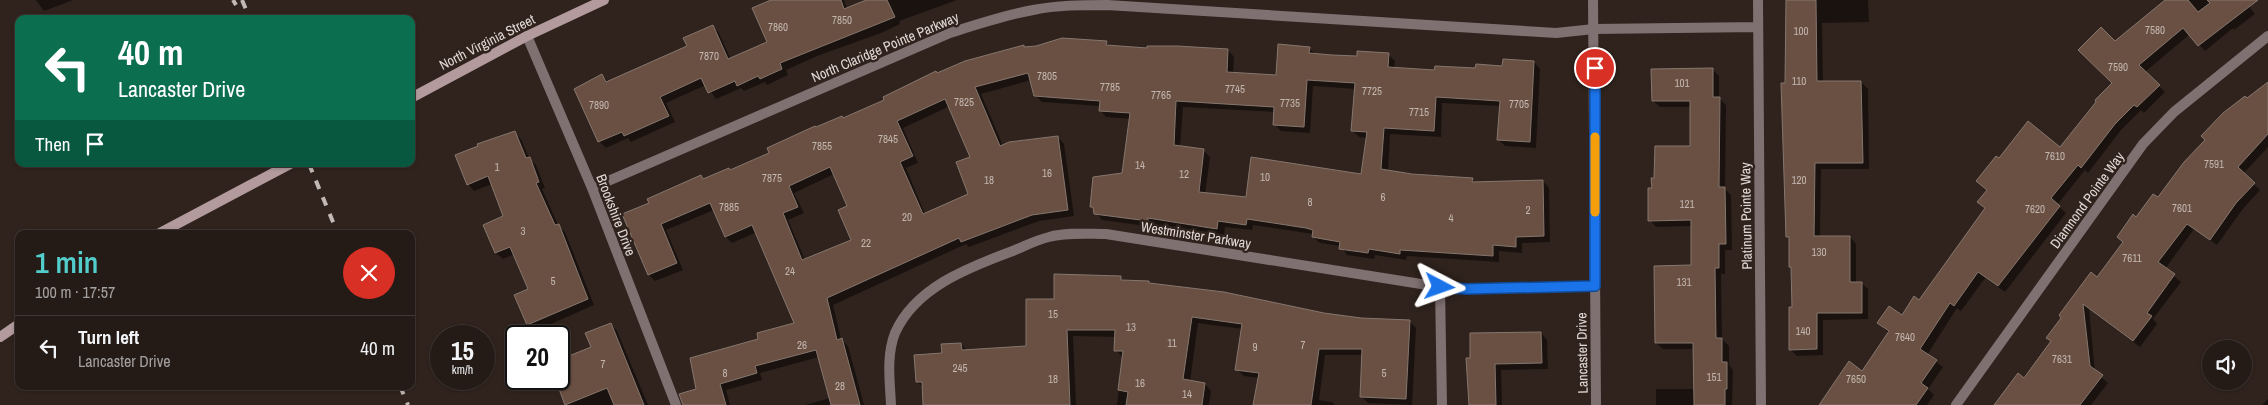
<!DOCTYPE html>
<meta charset="utf-8">
<style>
:root{--surface:#241a16;--page:#2c231f;--text:#f1f3f6;--muted:#a3a1a1;--line:#413835;--accent:#52cdcc}
body{margin:0;font-family:"Archivo Narrow",sans-serif;background:var(--page);color:var(--text);height:100vh;display:flex;flex-direction:column;font-size:19px;white-space:nowrap}
*{box-sizing:border-box;margin:0}
p{font-size:16px;color:var(--muted)}
.icon{flex:none;width:28px;height:28px;fill:none;stroke:currentColor;stroke-width:2;stroke-linecap:round;stroke-linejoin:round}
.map{position:relative;flex:1;overflow:hidden}
.sheet{position:absolute;left:15px;top:230px;width:400px;height:160px;display:flex;flex-direction:column;background:var(--surface);border-radius:10px;box-shadow:0 1px 4px #0004,0 0 0 1px var(--line)}
.sheet>*{flex:none}
.hud{position:absolute;left:15px;top:15px;width:400px;height:152px;border-radius:10px;box-shadow:0 1px 4px #0004,0 0 0 1px var(--line);background:#0b6e4f;color:#fff;overflow:hidden}
.fabs{position:absolute;left:2202px;top:340px;display:grid;gap:10px}
.fabs a{display:grid;place-items:center;width:50px;height:50px;border-radius:50%;background:var(--surface);box-shadow:0 1px 4px #0004,0 0 0 1px var(--line);font-size:25px}
.speed{position:absolute;left:430px;top:325px;display:flex;gap:10px;font-size:25px;font-weight:700;text-align:center}
.speed>*{display:grid;place-content:center;width:65px;height:65px;border-radius:50%;background:var(--surface);box-shadow:0 1px 4px #0004,0 0 0 1px var(--line);line-height:1}
.speed small{font-size:12px;font-weight:400}
.speed .limit{border:2px solid #111;border-radius:8px;background:#fff;color:#111}
.pin{position:absolute;display:grid;place-items:center;width:42px;height:42px;color:#fff;margin:-21px;border:2px solid #fff;border-radius:50%;box-shadow:0 1px 5px #0007}
.me{position:absolute;width:55px;margin:-28px;rotate:94deg;stroke-linejoin:round;filter:drop-shadow(0 0 4px #0008)}
.turn{display:flex;align-items:center;gap:18px;height:105px;padding:0 20px;font-size:22px}
.turn .icon{width:65px;height:65px;stroke-width:2.5}
.turn b{display:block;font-size:35px;line-height:42px}
.then{display:flex;align-items:center;height:48px;padding:0 20px;background:#0003;gap:10px;font-size:19px}
.round{display:grid;place-items:center;flex:none;width:52px;height:52px;border-radius:26px;background:var(--page)}
.headline{display:flex;align-items:center;justify-content:space-between;height:85px;padding:0 20px}
h1{font-size:30px;font-weight:600;line-height:38px;color:var(--accent)}
ul{padding:0;list-style:none}
li{display:flex;align-items:center;gap:15px;height:65px;padding:0 20px;border-top:1px solid var(--line)}
li div{flex:1}
li b{display:block;font-size:19px}
li em{font-style:normal}
.map>svg:first-child{display:block}
.shadow{fill:#0007;fill-rule:evenodd}
.building{fill:#6a5042;stroke:#85766e;fill-rule:evenodd}
.lines{fill:none;stroke-linecap:round;stroke-linejoin:round}
.service{stroke:#7f7072;stroke-width:10}
.minor{stroke:#7f7072;stroke-width:10}
.secondary{stroke:#b29a9d;stroke-width:10}
.rail{stroke:#c2b9b4;stroke-width:4;stroke-dasharray:9 9;stroke-linecap:butt}
.route-casing{stroke:#114b97;stroke-width:12}
.route{stroke:#1a73e8;stroke-width:9}
.slow{stroke:#f59e0b;stroke-width:9}
.labels{text-anchor:middle;stroke-width:5;stroke-linejoin:round;paint-order:stroke}
.number-label{font-size:11px;fill:#c3b6b0}
.street-label{font-size:14px;fill:#e1d8d4;stroke:#30231d}
</style>
<div class="map">
<svg width="2268" height="405" viewBox="0 0 2268 405">
<rect width="100%" height="100%" fill="#30231d"/>
<path class="shadow" d="M36 0H73L44 11Z
M775 0H844L847 9 870 0H957L899 21 900 24 881 33 817 56 786 70 788 75 767 85 765 82 744 91 741 88 716 99 706 85 666 103 675 122 631 142 628 138 606 148 600 142 576 89 602 75 609 82 688 46 713 26 719 33 731 60 769 43Z
M1786 0H1868L1869 22 1822 23 1823 83 1861 82 1868 89 1869 169H1821L1820 237H1850L1856 244V283H1861L1868 289V319L1823 320V355L1797 356 1790 349 1793 308 1792 269 1790 266V240L1787 237Z
M2167 0H2244L2255 14 2234 30 2233 28 2205 51 2190 34 2145 72 2165 92 2144 113 2141 110 2121 130 2088 173 2085 170 2057 205 2066 213 2005 292 1985 278 1961 311 1957 308 1927 355 1943 367 1928 389 1934 395 1927 405H1820L1863 372 1889 333 1878 323 1902 317 1919 301 1986 209 1979 202 1988 190 1999 160 2061 149 2114 84 2115 43Z
M1106 42 1110 47 1148 49 1228 50 1234 57 1233 74 1277 76 1309 48 1316 55 1358 58 1388 54 1395 61 1394 68 1436 71 1477 69 1534 62 1540 69 1536 148 1505 146 1498 139 1501 106 1442 103 1441 137 1390 134 1388 171 1472 179 1476 183 1543 181 1549 188 1550 242 1522 243V253L1499 251V262L1407 256 1406 260 1375 255 1374 259 1347 255 1341 246 1320 243 1313 237V234L1253 225 1252 230 1225 227 1224 235 1154 224V227L1102 220 1092 207 1124 174 1131 119 1106 117 1100 110V106L1042 102 1035 95 1031 80 981 94 1003 146 1058 137 1064 144 1074 216 1039 221 969 247 966 244 833 305 841 339 848 346 864 405H805L830 398 819 357 760 373 762 380 726 390 730 405H699L760 339 796 323 757 232 732 243 726 237 714 210 666 230 683 270 655 281 649 275 623 215 651 204 701 177 704 180 731 172 938 74 1025 48ZM1313 86 1356 89 1352 130 1359 137 1368 138 1362 176 1247 199 1205 194 1210 157 1203 150 1180 147 1183 107 1275 112 1274 124 1281 131 1310 133ZM950 106 972 157 969 195 925 214 906 168 918 163 903 128ZM834 174 849 207 852 240 805 260 788 220 804 213 794 193Z
M1712 69 1719 76V98L1726 105 1725 189 1731 195 1732 250H1725V274H1721L1722 339 1729 346V365L1733 370 1732 405H1656V389H1695L1694 349H1663L1656 343 1693 266 1692 226 1656 227 1650 220 1653 189 1691 147V107H1660L1653 101Z
M2268 83V147L2243 174 2260 190 2242 210 2217 245 2194 229 2165 269 2181 282 2153 319 2157 324 2140 347 2089 309 2095 372 2108 383 2091 405H1995L2024 380 2124 242 2136 219 2158 199 2247 100Z
M514 132 521 139 529 158 536 165 545 188 542 189 558 225 565 232 594 305 535 331 528 324 530 289 515 254 503 259 496 253 484 225 505 216 492 184 474 191 468 184Z
M1120 277 1125 282 1150 284 1323 314 1361 319 1409 321 1416 328 1412 405 1368 403 1361 396 1363 355H1325L1319 400 1332 402 1335 405H1254L1259 378 1244 376 1237 369 1243 329 1198 323 1190 382 1205 384 1211 391 1209 405H1117L1123 358 1116 350V337L1073 336 1076 405H925L924 388 917 382 943 354 961 344 968 351 1027 347 1055 300Z
M611 324 617 331 648 405H566L556 379H559V374L562 372 559 361 592 347Z
M1541 333 1547 340 1548 369 1501 370 1502 405H1470L1472 359Z
M2268 399V405H2262Z"/>
<path class="building" d="M771 0H841L844 9 866 0H887L895 17 780 63 782 69 760 79 758 76 737 86 735 81 708 93 701 78 660 97 669 116 624 136 622 132 598 142 574 89 602 74 606 82 687 46 683 38 713 25 728 59 767 42 752 8Z
M1786 0H1816L1817 81H1861L1863 163H1815L1814 236H1850V282H1862V313H1817V349L1789 350V307H1792L1791 267H1789V237H1786L1781 83H1785Z
M2165 0H2188L2198 12 2210 3 2207 0H2258L2198 46 2183 28 2139 65 2160 85 2137 107 2134 105 2115 124 2081 168 2078 165 2051 198 2060 206 1998 286 1978 272 1954 306 1950 303 1920 349 1937 360 1921 383 1928 388 1916 405H1819L1849 361 1862 371 1889 331 1877 323 1889 306 1902 315 1914 296 1919 300 1985 208 1977 202 1987 190 1976 181 1996 156 1999 158 2028 121 2060 147 2096 102 2095 100 2112 83 2078 50 2101 27 2115 41Z
M1062 38 1107 41 1106 45 1147 48V46H1177L1228 49 1227 72 1276 75 1278 44 1310 47 1309 53 1332 55 1357 56V51L1389 53 1388 67 1434 70 1435 66 1475 68 1476 64 1502 66 1503 59 1534 61 1530 142 1497 140 1500 101 1436 97 1434 131 1384 128 1381 169 1412 174 1473 178 1472 182 1543 180 1544 236 1516 237V247L1493 245V256L1400 250V254L1369 249 1368 253 1339 249 1340 242 1312 237 1313 230 1306 228 1247 219 1246 225 1218 221 1217 229 1148 218V221L1094 214 1093 207H1090L1093 177 1122 173 1130 113 1099 111 1100 101 1034 96 1028 73 975 87 1000 146 1009 142 1058 136 1068 210 1032 215 961 242 959 238 827 298 837 340 842 338 860 405H831L816 350 755 366 757 373 720 384 726 405H683L679 394 696 389 690 358 758 339 757 333 794 323 752 225 725 237 710 203 661 224 677 263 648 275 622 214 649 203 647 199 701 175 703 179 729 168 730 170 769 153 767 148 815 126 816 127 842 116 843 118 884 100 883 97 936 71 937 73 965 61 1024 45V47L1036 46ZM1307 80 1355 83 1351 131 1367 132 1361 174 1251 157 1246 197 1199 192 1204 149 1174 145 1176 101 1274 107 1273 125 1304 127ZM945 99 970 157 956 162 968 194 923 214 900 162 913 156 897 121ZM830 167 847 206 838 210 851 240 802 260 783 213 798 207 789 186Z
M1713 68V97H1720L1719 187H1725L1726 244H1719V268H1715L1716 338H1722V362H1727V389H1725V405H1694L1693 343H1655L1654 266 1691 265V220L1648 221V188H1652L1651 178H1654L1655 146H1690V101H1652L1651 69Z
M2268 82V134L2238 167 2255 183 2236 203 2210 240 2187 224 2158 262 2175 274 2147 313 2152 316 2133 341 2083 304 2090 366 2103 375 2080 405H1994L2018 373 2024 378 2051 341 2046 338 2061 318 2059 315 2091 272 2097 277 2123 242 2117 237 2133 214 2136 217 2153 194 2158 197 2184 162 2205 140 2201 136 2223 113 2245 96 2247 98Z
M515 131 526 158 530 157 539 182 536 183 555 225 559 224 588 299 527 325 514 295 528 289 510 247 495 253 483 225 503 216 488 176 467 185 455 155 478 146 477 144Z
M1054 274 1121 276V280L1149 281V283L1224 292 1324 313 1361 318 1410 320 1406 399 1360 397 1362 349H1319L1311 405H1253L1259 373 1235 370 1242 324 1192 317 1183 379 1205 383 1202 405H1126L1128 392 1118 390 1123 351H1114L1115 330H1067L1070 405H923L922 382H916L914 355 942 353 941 344 961 343 962 350 1026 346V299H1054Z
M611 323 644 405H614L607 388 565 405 559 389V360L591 347 585 333Z
M1541 332 1542 363 1495 364 1496 405H1469L1466 358H1470V333Z"/>
<g class="lines">
<path class="service" d="M1758 0 1761 405
M527 36 592 188 676 405
M592 188 950 33C978 24 1005 15 1033 10 1057 5 1082 5 1107 5L1556 33 1594 29 1758 27
M1440 287 1442 405
M891 405C890 382 886 356 895 333 915 288 967 268 1010 252 1023 247 1036 240 1049 237 1067 232 1087 234 1106 234L1440 287 1466 289 1595 286
M1956 405 2143 144 2174 112 2268 36"/>
<path class="minor" d="M1593 0 1596 405"/>
<path class="secondary" d="M411 98 527 36 604 0
M158 234 290 164
M0 337 19 324"/>
<path class="rail" d="M233 0 236 5
M242 0 250 19
M309 164 338 234
M400 386 408 405"/>
</g>
<g class="lines">
<g class="route-casing">
<path id="route" d="M1440 287 1466 289 1595 286V68"/>
</g>
<use href="#route" class="route"/>
<path class="slow" d="M1595 137V212"/>
</g>
<g class="labels">
<g class="number-label">
<text x="842" y="24">7850</text>
<text x="778" y="31">7860</text>
<text x="2155" y="34">7580</text>
<text x="1801" y="35">100</text>
<text x="709" y="60">7870</text>
<text x="2118" y="71">7590</text>
<text x="1047" y="80">7805</text>
<text x="1799" y="85">110</text>
<text x="1682" y="87">101</text>
<text x="1110" y="91">7785</text>
<text x="1235" y="93">7745</text>
<text x="1372" y="95">7725</text>
<text x="1161" y="99">7765</text>
<text x="964" y="106">7825</text>
<text x="1290" y="107">7735</text>
<text x="1519" y="108">7705</text>
<text x="599" y="109">7890</text>
<text x="1419" y="116">7715</text>
<text x="888" y="143">7845</text>
<text x="822" y="150">7855</text>
<text x="2055" y="160">7610</text>
<text x="2214" y="168">7591</text>
<text x="1140" y="169">14</text>
<text x="497" y="171">1</text>
<text x="1047" y="177">16</text>
<text x="1184" y="178">12</text>
<text x="1265" y="181">10</text>
<text x="772" y="182">7875</text>
<text x="989" y="184">18</text>
<text x="1799" y="184">120</text>
<text x="1383" y="201">6</text>
<text x="1310" y="206">8</text>
<text x="1687" y="208">121</text>
<text x="729" y="211">7885</text>
<text x="2182" y="212">7601</text>
<text x="2035" y="213">7620</text>
<text x="1528" y="214">2</text>
<text x="907" y="221">20</text>
<text x="1451" y="222">4</text>
<text x="523" y="235">3</text>
<text x="866" y="247">22</text>
<text x="1819" y="256">130</text>
<text x="2132" y="262">7611</text>
<text x="790" y="275">24</text>
<text x="553" y="285">5</text>
<text x="1684" y="286">131</text>
<text x="1053" y="318">15</text>
<text x="1131" y="331">13</text>
<text x="1803" y="335">140</text>
<text x="1905" y="341">7640</text>
<text x="1172" y="347">11</text>
<text x="802" y="349">26</text>
<text x="1303" y="349">7</text>
<text x="1255" y="351">9</text>
<text x="2062" y="363">7631</text>
<text x="603" y="368">7</text>
<text x="960" y="372">245</text>
<text x="725" y="377">8</text>
<text x="1384" y="377">5</text>
<text x="1714" y="381">151</text>
<text x="1053" y="383">18</text>
<text x="1856" y="383">7650</text>
<text x="1140" y="387">16</text>
<text x="840" y="390">28</text>
<text x="1187" y="398">14</text>
</g>
<g class="street-label">
<text transform="translate(487 42) rotate(-27)" y="5">North Virginia Street</text>
<text transform="translate(885 47) rotate(-23)" y="5">North Claridge Pointe Parkway</text>
<text transform="translate(2087 200) rotate(-54)" y="5">Diamnond Pointe Way</text>
<text transform="translate(616 215) rotate(69)" y="5">Brookshire Drive</text>
<text transform="translate(1746 216) rotate(-91)" y="5">Platinum Pointe Way</text>
<text transform="translate(1196 235) rotate(9)" y="5">Westminster Parkway</text>
<text transform="translate(1582 353) rotate(-91)" y="5">Lancaster Drive</text>
</g>
</g>
</svg>
<div class="fabs">
<a><svg class="icon" aria-label="sound" viewBox="0 0 24 24"><path d="M4 9h4l5-4v14l-5-4H4zM17 9q2 3 0 6"/></svg></a>
</div>
<div class="speed"><div>15<small>km/h</small></div><div class="limit">20</div></div>
<div class="pin" style="left:1595px;top:68px;background:#d93025"><svg class="icon" aria-label="arrive" viewBox="0 0 24 24"><path d="M6 21V4h12l-3 4 3 4H6"/></svg></div>
<svg class="me" style="left:1440px;top:287px" viewBox="-20 -20 40 40"><path d="M0-17L14 15 0 8-14 15z" fill="#1a73e8" stroke="#fff" stroke-width="4"/></svg>
<div class="hud">
<div class="turn"><svg class="icon" aria-label="left" viewBox="0 0 24 24"><path d="M17 20v-9H6M10 6l-5 5 5 5"/></svg><div><b>40 m</b>Lancaster Drive</div></div>
<div class="then">Then<svg class="icon" aria-label="arrive" viewBox="0 0 24 24"><path d="M6 21V4h12l-3 4 3 4H6"/></svg></div>
</div>
<section class="sheet">
<div class="headline"><div><h1>1 min</h1><p>100 m · 17:57</p></div><a class="round" style="background:#d93025;color:#fff"><svg class="icon" aria-label="close" viewBox="0 0 24 24"><path d="M6 6l12 12M18 6L6 18"/></svg></a></div>
<ul>
<li><svg class="icon" aria-label="left" viewBox="0 0 24 24"><path d="M17 20v-9H6M10 6l-5 5 5 5"/></svg><div><b>Turn left</b><p>Lancaster Drive</p></div><em>40 m</em></li>
</ul>
</section>
</div>
